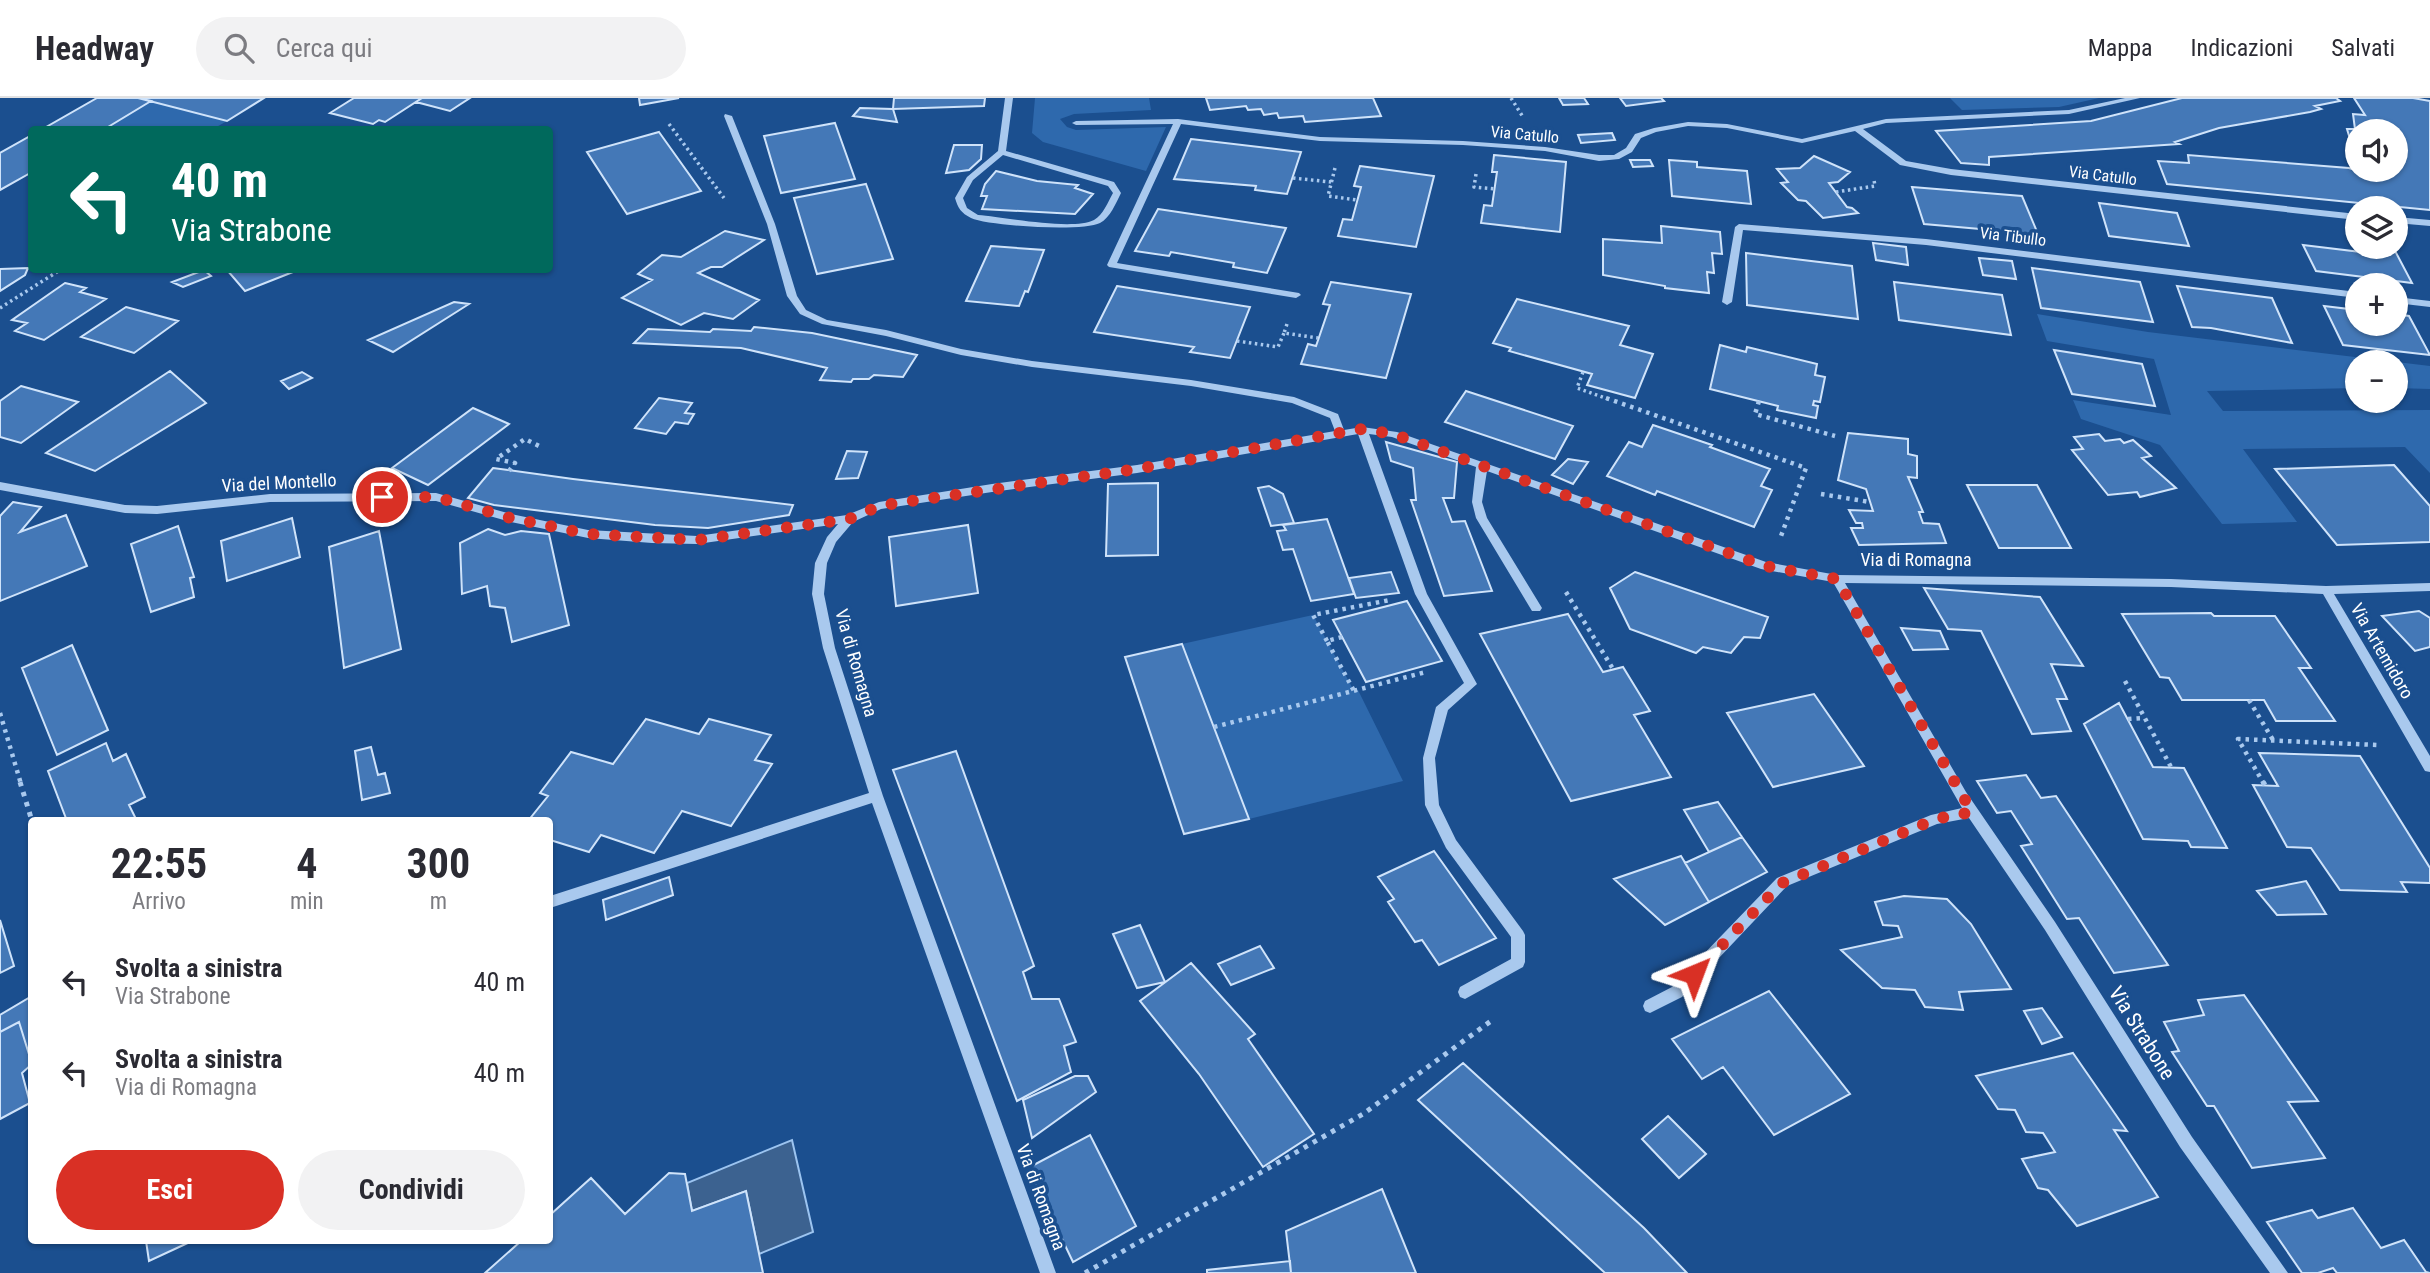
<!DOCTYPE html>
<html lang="it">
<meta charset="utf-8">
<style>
:root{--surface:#fff;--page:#f2f2f3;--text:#2b2b33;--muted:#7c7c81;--line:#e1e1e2;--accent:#d93025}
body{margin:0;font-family:"Roboto Condensed",sans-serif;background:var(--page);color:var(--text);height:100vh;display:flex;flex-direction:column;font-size:26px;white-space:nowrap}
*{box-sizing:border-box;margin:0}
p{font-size:23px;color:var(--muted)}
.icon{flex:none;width:38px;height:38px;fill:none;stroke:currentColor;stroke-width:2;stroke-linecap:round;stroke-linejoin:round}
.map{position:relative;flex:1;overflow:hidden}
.panel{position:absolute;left:28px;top:719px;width:525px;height:427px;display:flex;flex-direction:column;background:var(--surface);border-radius:7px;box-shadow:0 2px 5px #0004}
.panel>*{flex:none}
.banner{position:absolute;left:28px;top:28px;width:525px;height:147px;border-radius:7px;box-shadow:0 2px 5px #0004;background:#00695c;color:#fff;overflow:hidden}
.controls{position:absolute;left:2345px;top:21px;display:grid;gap:14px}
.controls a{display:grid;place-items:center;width:63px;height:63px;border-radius:50%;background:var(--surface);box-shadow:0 2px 5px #0004;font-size:35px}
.pin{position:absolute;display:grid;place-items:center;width:60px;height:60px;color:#fff;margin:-30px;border:4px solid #fff;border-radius:50%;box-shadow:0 2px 7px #0007}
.me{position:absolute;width:77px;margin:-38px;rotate:44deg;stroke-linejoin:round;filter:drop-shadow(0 0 5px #0008)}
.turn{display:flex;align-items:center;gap:24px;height:147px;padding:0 28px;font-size:32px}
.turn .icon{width:91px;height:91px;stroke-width:2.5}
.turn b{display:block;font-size:49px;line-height:60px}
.eta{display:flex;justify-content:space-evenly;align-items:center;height:119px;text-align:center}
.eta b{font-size:42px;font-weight:700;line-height:49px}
.button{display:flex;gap:14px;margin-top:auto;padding:14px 28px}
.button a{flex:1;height:80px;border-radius:42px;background:var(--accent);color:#fff;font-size:28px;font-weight:700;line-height:80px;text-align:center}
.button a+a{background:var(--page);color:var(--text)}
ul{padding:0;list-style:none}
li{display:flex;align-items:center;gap:21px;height:91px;padding:0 28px}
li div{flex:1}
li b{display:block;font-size:26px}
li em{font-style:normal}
header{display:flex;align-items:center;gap:42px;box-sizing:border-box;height:98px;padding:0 35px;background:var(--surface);border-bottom:2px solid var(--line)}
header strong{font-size:33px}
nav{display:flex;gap:38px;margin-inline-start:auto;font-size:24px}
.search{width:490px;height:63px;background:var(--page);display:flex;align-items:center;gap:18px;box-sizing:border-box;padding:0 24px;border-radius:38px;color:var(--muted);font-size:26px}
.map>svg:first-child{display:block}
.green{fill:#2e69ad}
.water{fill:#3c6290;stroke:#9cc4f0;stroke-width:2}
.building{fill:#4478b7;stroke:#cfe3fa;stroke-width:2}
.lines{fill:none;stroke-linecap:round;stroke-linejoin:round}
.path-far2{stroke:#a9c9ee;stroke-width:3.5;stroke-dasharray:2.5 3.5;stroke-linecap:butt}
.path-far1{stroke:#a9c9ee;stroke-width:4.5;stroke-dasharray:3.5 5;stroke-linecap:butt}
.path{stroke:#a9c9ee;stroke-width:5;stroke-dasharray:4.5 6;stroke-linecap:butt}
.minor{fill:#a9c9ee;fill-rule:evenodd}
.route{stroke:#d93025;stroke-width:12;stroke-dasharray:0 21.6}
.labels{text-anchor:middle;stroke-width:7;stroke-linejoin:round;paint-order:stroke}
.far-street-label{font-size:16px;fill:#fff;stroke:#1b4f8f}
.street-label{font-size:18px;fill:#fff;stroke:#1b4f8f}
.near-street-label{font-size:21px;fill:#fff;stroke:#1b4f8f}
</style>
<header>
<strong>Headway</strong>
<div class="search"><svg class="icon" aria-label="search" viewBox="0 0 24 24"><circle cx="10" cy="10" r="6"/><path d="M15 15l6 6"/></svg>Cerca qui</div>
<nav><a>Mappa</a><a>Indicazioni</a><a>Salvati</a></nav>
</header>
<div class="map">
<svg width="2430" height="1175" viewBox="0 0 2430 1175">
<rect width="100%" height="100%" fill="#1b4f8f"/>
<path class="green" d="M1035 0H1149L1151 12 1074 16 1060 21 1067 29 1076 32 1166 29 1146 73 1043 44 1032 35Z
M1950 0H2099L2059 9 1962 12Z
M151 3 227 23 213 31 103 32Z
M2037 216 2148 234 2430 268V291L2396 290V264H2357V290L2207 293 2223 313 2430 312V375L2405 349 2243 351 2297 424 2222 426 2160 347 2081 321 2073 302 2171 317 2154 261 2047 243Z
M1313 517 1354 593 1358 592 1403 683 1249 721 1182 546Z"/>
<path class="water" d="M792 1042 813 1134 759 1156 746 1093 692 1113 687 1085Z"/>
<path class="building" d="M97 0H138L151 3 103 32H41Z
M138 0H264L227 23Z
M354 0H422L385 24 379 22 373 26 330 15Z
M422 0H470L450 13 416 4Z
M639 0H679L640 7Z
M894 0H985L984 8 893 11Z
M1206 0H1373L1381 18 1305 24 1303 18 1279 20 1277 15 1264 17 1261 11 1248 12 1246 8 1210 12Z
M1559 0H1584L1588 6 1563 7Z
M1620 0H1661L1664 3 1626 8Z
M2182 0H2336L2340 3 2315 8 2321 11 2310 14 2219 30 2175 44 2179 46 1989 59V67L1961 65 1936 33 2091 23Z
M2354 0H2413L2430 3V112L2167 86 2158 63 2189 65 2188 57 2349 70 2379 80 2375 72H2396V33H2357V44L2350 41 2347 31H2355L2353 16 2365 17Z
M860 10 893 11 897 24 853 18Z
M835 25 855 81 781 95 764 38Z
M659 34 701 93 627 116 587 54Z
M1612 35 1615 42 1581 45 1578 37Z
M32 37V74L0 92V55Z
M1191 41 1301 54 1287 96 1255 92 1256 88 1174 81Z
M954 47H982L981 61 969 72 946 75Z
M1494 57 1566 64 1560 134 1481 125 1484 107 1492 108 1497 74H1492Z
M1814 58 1850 74 1838 84 1829 85 1847 109 1852 110 1858 115 1823 120 1806 103 1798 102 1781 85 1788 84 1777 71 1800 70Z
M1630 62H1650L1653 68 1633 69Z
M1669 62 1697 64V69L1747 73 1751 106 1672 98Z
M1360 68 1434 78 1416 149 1338 138 1343 121 1352 122 1361 89 1354 88Z
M996 73 1037 83 1078 87 1075 90 1093 96 1075 116 982 111 987 98H981L985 86Z
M866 86 893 161 817 176 794 100Z
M1912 89 2022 98 2038 136 1924 126Z
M2099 105 2177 115 2189 148 2109 138Z
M1158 111 1286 130 1267 175 1233 169 1234 165 1171 154 1169 158 1135 153Z
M1661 128 1720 134 1722 156 1712 155 1714 175 1707 174 1709 195 1665 190V188L1603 177V141L1662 145Z
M725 133 764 142 722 169H711L698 175 759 202 733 221 704 215 681 227 622 200 652 182 638 176 662 157 681 159Z
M1873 145 1906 149 1908 167 1876 162Z
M2303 147 2361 154 2359 149H2393L2412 185 2316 173Z
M991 148 1044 152 1028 194 1025 193 1019 208 966 203Z
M1746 155 1852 168 1858 221 1747 207Z
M1979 160 2012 163 2016 181 1983 177Z
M28 170 25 177 0 193V171Z
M2032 170 2140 184 2153 224 2041 210Z
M204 172 211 178 183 189 172 184Z
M227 172H298L245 193Z
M1331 184 1411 196 1386 280 1301 266 1308 246 1316 248 1330 207 1323 206Z
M1894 184 2002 197 2011 237 1899 222Z
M65 185 86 190 80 194 106 201 44 242 15 233 27 225 12 222Z
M1117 188 1250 209 1230 260 1190 254 1194 249 1094 234Z
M2177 188 2272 200 2292 245 2211 230 2192 229Z
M1517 201 1629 228 1620 247 1653 256 1635 300 1587 287 1592 276 1509 253 1511 250 1493 245Z
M454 204 469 206 393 254 368 242Z
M2324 208 2357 212V226H2396V216L2409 218 2430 257 2343 247Z
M126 209 178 223 134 255 81 239Z
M754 229 812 235 917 257 903 279 874 277 869 281H853L851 284 820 282 827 270 741 250 634 245 648 231 710 234 713 231 751 233Z
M1720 247 1746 254 1747 249 1817 266 1815 277 1825 279 1820 304 1814 303 1813 307 1818 308 1816 320 1777 312 1778 308 1710 291Z
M2054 252 2142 266 2155 308 2072 296Z
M170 273 206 305 95 373 46 355Z
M302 274 312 280 289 291 281 283Z
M21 288 78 304 21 345 0 339V303Z
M1466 293 1573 328 1555 361 1445 324Z
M659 300 692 305 685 315 694 316 688 326 675 324 666 336 635 330Z
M473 310 509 326 428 387 392 370Z
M1653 327 1712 347 1710 349 1770 371 1761 388 1772 392 1754 429 1657 393 1655 397 1607 378 1629 344 1642 349Z
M1848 335 1908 341V356L1917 358V380L1908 379 1923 414H1919L1923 425 1939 426 1946 445 1859 447 1851 430H1863L1862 425H1856L1849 412 1873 413 1866 391 1838 382Z
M2099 336 2105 343 2120 341 2124 345 2133 342 2151 358 2142 360 2176 390 2140 399 2137 394 2108 397 2072 352 2083 351 2074 339Z
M1386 344 1457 364 1454 400H1443L1452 424 1465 423 1492 493 1444 498 1411 402H1416L1413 370 1391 363Z
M847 353 867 354 858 380 836 381Z
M1568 361 1588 364 1573 386 1552 377Z
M2394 367 2430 408V444L2337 447 2275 371Z
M493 370 573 381 793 407 789 417 708 430 655 427 494 407 468 400Z
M1158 385V457L1106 458 1108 386Z
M1967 387H2037L2071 450H1999Z
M1269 388 1283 396 1294 425 1271 428 1258 390Z
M13 404 41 409 20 434 66 417 87 468 0 503V418Z
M292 420 300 459 227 483 221 443Z
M1327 421 1354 496 1311 503 1293 451 1283 452 1277 433 1286 432 1283 427Z
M968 427 978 495 896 508 889 439Z
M178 428 194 479 190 480 194 499 151 514 131 446Z
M488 431 505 437 521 433 549 436 569 527 512 544 505 510 490 508 487 488 462 496 460 445Z
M379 433 401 551 344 570 329 449Z
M1391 474 1399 495 1356 500 1349 480Z
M1635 474 1768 519 1760 540 1744 539 1731 555 1703 549 1696 555 1630 531 1610 490Z
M1924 490 2040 499 2083 568 2051 566 2067 601H2057L2071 633 2032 636 1981 533 1948 531Z
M1407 503 1442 563 1366 584 1333 522Z
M2419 513 2430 520V549L2415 553 2382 518Z
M2211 515 2214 518H2275L2311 570H2299L2335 623H2276L2264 602H2182L2169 580 2160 579 2122 516Z
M1568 516 1603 574 1623 569 1650 613 1634 617 1671 679 1571 703 1480 536Z
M1901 530 1940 533 1948 551 1913 552Z
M1182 546 1249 721 1184 736 1125 559Z
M72 547 108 632 57 657 22 570Z
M1814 596 1864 668 1773 689 1727 615Z
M2119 605 2153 669 2184 670 2227 750 2191 749 2188 743 2143 741 2084 626Z
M646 621 699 636 709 621 771 637 755 662 772 666 731 728 682 713 654 755 601 737 589 754 550 742V723H528L548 698 540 695 571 654 613 666Z
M106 645 113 663 126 656 145 699 129 707 137 723H67L48 673Z
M371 649 378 677 385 675 390 695 362 702 355 653Z
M956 653 1034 868 1023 874 1032 901H1059L1076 944 1064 948 1071 974 1017 1003 893 672Z
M2259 655 2360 658 2430 770V785L2401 784 2407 794 2340 792 2311 750 2287 749 2253 687 2278 688Z
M2026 677 2041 700 2056 698 2168 867 2114 875 2079 820 2067 821 2021 748 2032 746 2011 713 1997 715 1977 683Z
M1718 704 1742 739 1709 754 1684 712Z
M1742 739 1767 774 1709 804 1685 765Z
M1434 753 1496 840 1439 867 1422 842 1415 844 1388 804 1394 801 1378 779Z
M1681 758 1709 804 1665 827 1614 781Z
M669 779 673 797 606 822 603 802Z
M2306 783 2326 816 2277 817 2257 793Z
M1904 798 1947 801 1971 826 2011 891 1959 894 1963 912 1925 909 1915 892 1882 890 1841 852 1902 839 1898 828 1883 827 1875 804Z
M0 822 14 868 0 875Z
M1140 827 1165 884 1137 890 1113 836Z
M1260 848 1274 870 1231 887 1218 866Z
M1191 865 1255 936 1248 941 1314 1036 1263 1069 1199 976 1140 903Z
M1769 893 1850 996 1774 1037 1723 969 1702 981 1672 941Z
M2244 897 2318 1003 2288 1004 2325 1060 2252 1070 2214 1008H2207L2172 954 2179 953 2164 924 2204 917 2198 902Z
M32 898V966L19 924 0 934V917Z
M2042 910 2062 939 2042 946 2024 913Z
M19 924 32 966 22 975 30 1005 0 1021V934Z
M2073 955 2127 1033 2114 1032 2158 1099 2077 1128 2048 1092 2038 1090 2022 1061 2055 1054 2043 1035 2026 1034 2015 1012 1998 1011 1976 978Z
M1463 965 1644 1130 1687 1175H1605L1418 1002Z
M1075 978H1088L1096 994 1032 1040 1023 1002Z
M1668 1018 1706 1056 1679 1080 1642 1041Z
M1090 1037 1136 1128 1073 1164 1028 1070Z
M669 1075 685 1076 692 1113 746 1093 763 1175H485L521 1143H550V1117L591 1080 625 1116Z
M1382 1091 1416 1175H1291L1286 1133Z
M2353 1110 2381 1150 2404 1142 2426 1174 2430 1175H2337L2333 1170 2318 1175H2302L2267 1124 2312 1112 2318 1120Z
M146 1143H192L149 1163Z
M1290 1163 1291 1175H1207V1172Z"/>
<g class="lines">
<path class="path-far2" d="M1511 0 1523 19
M669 26 724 100
M1335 70 1328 98 1357 102
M1476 76 1474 89 1495 91
M1293 80 1331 84
M1836 94 1875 88 1874 82
M0 210 60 172
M1287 226 1284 235 1318 240
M1237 243 1278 249 1284 235
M1583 274 1577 290 1611 302"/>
<path class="path-far1" d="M1606 300 1806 370 1781 438
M1759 303 1755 316 1835 338
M509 373 515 365 496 361 525 341 543 350
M1821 396 1870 404
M1566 494 1613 571
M1342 539 1327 543 1354 593
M1327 543 1313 517 1390 502
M2125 583 2171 669
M2249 602 2273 642
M0 615 21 686
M2128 621 2144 620
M1214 629 1426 574
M2264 686 2238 641 2377 647"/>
<path class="path" d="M20 684 32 723
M2263 684 2265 687
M1085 1175 1363 1016 1491 923"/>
<path class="minor" d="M1005 0H1013L1006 53 1114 84 1121 95C1116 105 1110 120 1100 125 1083 134 988 128 971 120 961 115 958 110 955 100L967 79 998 53ZM1003 57 1108 88 1113 95C1108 104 1103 117 1094 122 1072 133 1004 119 978 117L967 110 963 100 973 82Z
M2125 0H2140L2069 16 1886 25 1863 31 1906 63 1951 71 2357 116V122L1951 77 1900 67 1855 33 1802 45 1727 30 1688 28 1656 34 1641 40 1632 54 1619 61 1599 63 1545 53 1463 47 1320 43 1181 26 1117 165 1299 195 1301 197 1296 200 1109 169 1107 167 1173 26 1076 27 1072 25 1076 23 1178 21 1320 39 1463 43 1545 49 1599 57H1614L1626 50 1635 36 1654 30 1688 24 1727 26 1802 41 1886 21 2069 12Z
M725 16 732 18 775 126 797 198 806 212 827 222 886 232 961 251 1032 263 1191 282 1294 299 1338 316 1344 332 1362 329 1397 334 1766 464 1837 477 2171 481 2326 488 2430 485V493L2334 496 2430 658V674L2425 673 2323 496 2171 489 1845 485 1966 694 2055 824 2192 1039 2288 1175H2270L2180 1049 2045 832 1969 720 1937 726 1787 788 1682 899 1650 915 1645 913 1643 908 1645 903 1672 889 1777 780 1931 717 1962 710 1833 484 1761 471 1487 373 1482 404 1487 420 1542 510 1540 513H1532L1476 420 1472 404 1476 369 1392 339 1369 336 1427 496 1477 586 1448 612 1435 660 1439 707 1456 742 1523 833 1525 837V864L1523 869 1465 901 1460 899 1458 894 1460 889 1511 861V839L1446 750 1425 707 1423 660 1436 609 1464 585 1415 496 1358 336 1137 375 992 394 881 411 853 424 836 444 827 465 824 496 835 550 883 698 1056 1175H1040L872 705 550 810V798L869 695 823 550 812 496 815 465 827 439 838 426 697 446 652 445 588 440 511 424 436 403 270 404 157 416 125 415 0 392V384L125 407 157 408 270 396 436 395 511 416 588 432 697 438 847 417 879 404 992 386 1137 367 1335 333 1330 320 1292 305 1191 288 1032 269 961 257 886 238 822 226 800 216 787 198 767 126 724 18Z
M2396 119 2430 122V128L2396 125Z
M1739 126 1926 141 2357 194V200L1926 147 1743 132 1732 204 1727 207 1722 204 1735 129Z
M2396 199 2430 203V209L2396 205Z"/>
</g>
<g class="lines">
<path class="route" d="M382 399H436L511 420 588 436 697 442 849 421 880 408 904 404 1137 371 1362 331 1393 336 1765 468 1837 481 1972 714 1936 721 1782 785 1694 876"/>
</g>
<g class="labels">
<g class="far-street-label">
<text transform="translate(1525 36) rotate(5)" y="6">Via Catullo</text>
<text transform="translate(2103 77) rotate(7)" y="6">Via Catullo</text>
<text transform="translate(2013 138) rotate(7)" y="6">Via Tibullo</text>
</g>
<g class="street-label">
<text transform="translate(279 385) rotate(-3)" y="6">Via del Montello</text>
<text x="1916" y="468">Via di Romagna</text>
<text transform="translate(2382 553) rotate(60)" y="6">Via Artemidoro</text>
<text transform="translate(856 565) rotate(74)" y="6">Via di Romagna</text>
<text transform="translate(1041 1099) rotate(70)" y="6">Via di Romagna</text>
</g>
<g class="near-street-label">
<text transform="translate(2142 935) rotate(58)" y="7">Via Strabone</text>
</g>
</g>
</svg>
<div class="controls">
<a><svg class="icon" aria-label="sound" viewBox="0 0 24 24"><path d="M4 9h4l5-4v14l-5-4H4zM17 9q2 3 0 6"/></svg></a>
<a><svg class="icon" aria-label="layers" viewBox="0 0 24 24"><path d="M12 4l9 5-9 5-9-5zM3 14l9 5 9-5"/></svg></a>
<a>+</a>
<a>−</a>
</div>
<div class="pin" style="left:382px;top:399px;background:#d93025"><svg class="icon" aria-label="arrive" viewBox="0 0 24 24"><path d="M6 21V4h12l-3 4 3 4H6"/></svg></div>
<svg class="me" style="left:1694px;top:876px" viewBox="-20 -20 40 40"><path d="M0-17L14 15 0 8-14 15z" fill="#d93025" stroke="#fff" stroke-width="4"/></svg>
<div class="banner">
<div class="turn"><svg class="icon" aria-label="left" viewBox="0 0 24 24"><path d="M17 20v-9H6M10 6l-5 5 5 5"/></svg><div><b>40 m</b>Via Strabone</div></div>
</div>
<section class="panel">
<div class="eta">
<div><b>22:55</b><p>Arrivo</p></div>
<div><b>4</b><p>min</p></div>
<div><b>300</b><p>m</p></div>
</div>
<ul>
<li><svg class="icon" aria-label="left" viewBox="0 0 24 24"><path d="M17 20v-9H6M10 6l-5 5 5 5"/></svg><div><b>Svolta a sinistra</b><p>Via Strabone</p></div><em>40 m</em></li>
<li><svg class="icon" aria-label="left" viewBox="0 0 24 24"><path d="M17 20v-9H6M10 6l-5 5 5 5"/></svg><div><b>Svolta a sinistra</b><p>Via di Romagna</p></div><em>40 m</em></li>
</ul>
<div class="button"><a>Esci</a><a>Condividi</a></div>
</section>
</div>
